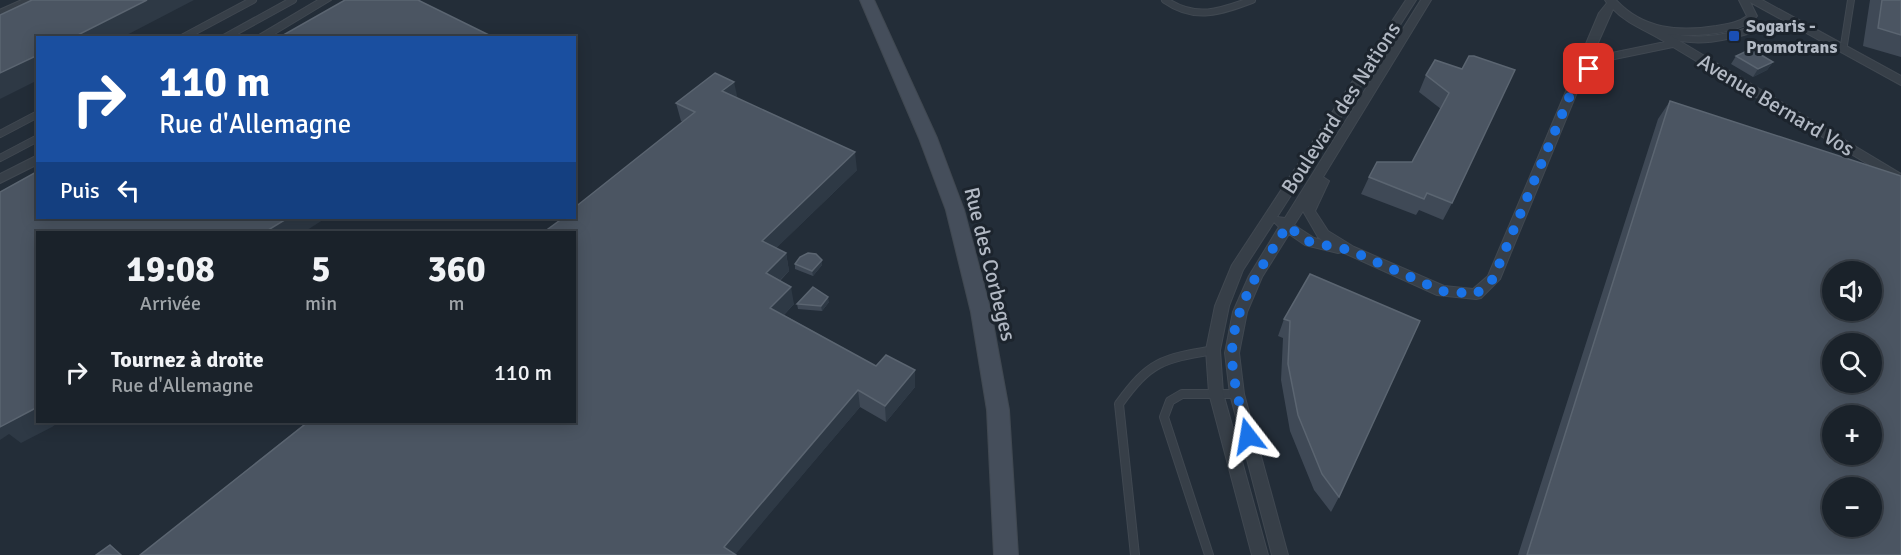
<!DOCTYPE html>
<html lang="fr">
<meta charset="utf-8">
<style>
:root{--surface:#1a222a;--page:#272f36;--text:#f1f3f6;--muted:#9fa4a8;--line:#383f47}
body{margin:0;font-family:Signika,sans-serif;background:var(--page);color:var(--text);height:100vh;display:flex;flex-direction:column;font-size:22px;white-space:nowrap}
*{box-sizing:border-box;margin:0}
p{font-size:20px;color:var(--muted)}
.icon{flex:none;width:33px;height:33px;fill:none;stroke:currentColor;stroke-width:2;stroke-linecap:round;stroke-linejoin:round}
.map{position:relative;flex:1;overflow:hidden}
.side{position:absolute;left:36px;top:231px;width:540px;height:192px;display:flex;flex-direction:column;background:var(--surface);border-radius:0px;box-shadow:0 3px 15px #0003,0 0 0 2px var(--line)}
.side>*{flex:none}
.hud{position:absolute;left:36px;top:36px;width:540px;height:183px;border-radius:0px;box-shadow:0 3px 15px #0003,0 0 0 2px var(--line);background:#1a4fa0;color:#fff;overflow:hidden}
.controls{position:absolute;left:1822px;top:261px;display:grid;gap:12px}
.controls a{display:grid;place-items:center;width:60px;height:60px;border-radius:50%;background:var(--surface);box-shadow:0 3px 15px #0003,0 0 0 2px var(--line);font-size:30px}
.pin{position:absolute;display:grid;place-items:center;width:51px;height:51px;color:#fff;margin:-26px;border-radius:12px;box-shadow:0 3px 9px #0006}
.me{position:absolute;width:66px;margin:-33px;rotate:346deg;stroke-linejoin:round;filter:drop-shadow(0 0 4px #0008)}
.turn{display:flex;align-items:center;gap:21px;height:126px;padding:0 24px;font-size:27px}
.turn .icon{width:78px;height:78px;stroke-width:2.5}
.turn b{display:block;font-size:42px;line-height:51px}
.then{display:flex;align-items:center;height:57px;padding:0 24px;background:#0003;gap:12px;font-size:22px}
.eta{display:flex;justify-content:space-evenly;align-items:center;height:102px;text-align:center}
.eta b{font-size:36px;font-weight:700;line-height:42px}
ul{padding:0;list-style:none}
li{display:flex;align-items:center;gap:18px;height:78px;padding:0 24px}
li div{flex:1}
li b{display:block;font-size:22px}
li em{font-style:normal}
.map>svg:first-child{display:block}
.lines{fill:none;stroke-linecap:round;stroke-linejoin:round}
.lane-far1-casing{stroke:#404851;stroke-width:8}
.lane-casing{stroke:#404851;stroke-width:10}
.street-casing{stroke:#404851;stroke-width:2}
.secondary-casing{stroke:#404851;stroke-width:2}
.lane-far1{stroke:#373f48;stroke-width:6}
.lane{stroke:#373f48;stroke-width:8}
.street{fill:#373f48;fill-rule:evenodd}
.secondary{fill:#454e5b;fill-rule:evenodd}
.wall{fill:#3f4956}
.shaded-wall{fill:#2e3945}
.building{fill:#4b5562;stroke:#5b6571;stroke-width:1.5;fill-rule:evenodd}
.route{stroke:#1a73e8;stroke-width:10;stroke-dasharray:0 18}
.transit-dot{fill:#1a4fb4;stroke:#1c242d;stroke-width:2}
.labels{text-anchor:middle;stroke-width:6;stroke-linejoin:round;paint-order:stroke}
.far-poi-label{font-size:18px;font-weight:bold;fill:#b2b9c4;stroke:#1c242d;text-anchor:start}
.street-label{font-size:21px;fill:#b2b9c4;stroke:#1c242d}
</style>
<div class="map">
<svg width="1901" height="555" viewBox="0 0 1901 555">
<rect width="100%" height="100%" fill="#232d38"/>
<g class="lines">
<g class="lane-far1-casing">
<path id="lane-far1" d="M1165 0C1195 21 1220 12 1252 0
M0 13 29 0
M1668 35C1697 44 1725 38 1754 29L1752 16
M182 38 253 0
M224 38 293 0
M1840 47 1844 45 1851 0
M0 134 38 114
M0 158 38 138"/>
</g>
<g class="lane-casing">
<path id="lane" d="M1135 555 1119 404C1150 361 1162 359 1213 350
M1209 555 1164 417 1170 401 1182 394H1237"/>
</g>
<g class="street-casing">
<path id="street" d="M318 0H331L268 38H254Z
M1406 0H1416L1277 217 1285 218 1421 0H1431L1323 177 1329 181 1315 211 1328 231 1354 247 1444 286 1473 289 1488 276 1599 13 1607 3 1605 0H1616C1643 29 1678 32 1716 26 1727 24 1738 23 1747 16L1739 0H1762L1901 76V85L1750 2 1757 16C1742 35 1691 37 1668 34L1901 174V184L1673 47 1605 61 1582 80 1500 279 1481 298 1476 299 1437 295 1342 252 1338 253 1305 245 1289 234 1262 277 1247 312 1239 353 1244 394 1288 555H1272L1230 394 1225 353 1233 312 1249 276 1279 227 1274 222 1243 270 1229 306 1220 350 1223 393 1268 555H1252L1209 393 1206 350 1215 306 1232 265ZM1613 9C1627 24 1648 31 1665 42L1597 56 1589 63ZM1303 211 1318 237 1322 240 1314 238 1294 225Z
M38 155V164L0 183V174Z"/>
</g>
<g class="secondary-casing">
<path id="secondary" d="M860 0H874L937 138 964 210 991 312 1009 410 1018 555H994L987 410 971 312 946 210 919 138Z"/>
</g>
<use href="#lane-far1" class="lane-far1"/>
<use href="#lane" class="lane"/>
<use href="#street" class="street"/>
<use href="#secondary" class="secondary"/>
</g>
<path class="wall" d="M1870 0H1901V57L1863 46Z
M1736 56 1773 62 1767 70 1753 77 1731 64Z
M1462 69 1452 203 1443 220 1419 210 1416 215 1361 194 1369 177 1412 162 1441 109 1419 92 1426 75Z
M738 98 857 170 776 248 786 253 789 271 780 281 794 304 784 315 876 366 915 370V387L886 422 860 407 735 554 140 555 683 122 681 121 676 103Z
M1670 101 1901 555H1518L1658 119Z
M822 260V265L813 276 795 269V264Z
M1310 274 1339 497 1331 512 1314 490 1290 431 1281 380 1283 338 1278 336 1284 319Z
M829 302 822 311 798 309 797 304Z"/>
<path class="shaded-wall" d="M147 0H194L121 38H72Z
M38 55V80L0 99V73Z
M1773 62 1767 70 1753 77 1758 69Z
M734 82 738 100 722 91Z
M855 152 857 170 765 259 762 241Z
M288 218H326L304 232H265Z
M786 253 789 271 769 291 766 273Z
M822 260V265L813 276 812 271Z
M791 287 794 304 774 325 770 308Z
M828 297 829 302 822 311 821 306Z
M915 370V387L886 422 885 406Z
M858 390 860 407 735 555 724 547Z
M38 406V422H59L52 427 21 443 9 434 0 440V425Z"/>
<path class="building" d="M32 0H147L72 38H38V55L0 73V15Z
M345 0H418L495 38H278Z
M1882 0H1901V35L1878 28Z
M1751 49 1773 62 1758 69 1736 56Z
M1469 56H1474L1515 70 1452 203 1427 193 1424 199 1369 177 1377 162H1412L1449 93 1426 75 1435 60 1462 69Z
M715 73 734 82 722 91 855 152 762 241 786 253 766 273 791 287 770 308 876 366 886 355 915 370 885 406 858 390 724 547 736 555H140L308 422H574V232H544L563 218H574V208L695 112 676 103Z
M1670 101 1901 176V555H1527ZM1833 272H1872V310H1833ZM1833 344H1872V382H1833ZM1833 416H1872V454H1833ZM1833 488H1872V526H1833Z
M38 171V218H288L265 232H38V406L32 410 0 427V192Z
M808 253 816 254 822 260 812 271 795 264 800 257Z
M1310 274 1420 321 1339 497 1322 474 1298 415 1288 364 1290 321 1284 319Z
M813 287 828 297 821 306 797 304Z
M110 545 121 555H96Z"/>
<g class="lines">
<path class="route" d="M1248 436C1241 409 1232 381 1232 353 1233 306 1263 265 1287 226L1310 242 1349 250 1442 291 1476 294 1493 279 1576 81 1589 69"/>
</g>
<rect class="transit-dot" x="1728" y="30" width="12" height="12" rx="3"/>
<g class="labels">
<g class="far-poi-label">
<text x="1746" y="32">Sogaris -<tspan x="1746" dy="21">Promotrans</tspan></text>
</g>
<g class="street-label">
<text transform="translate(1776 105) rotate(31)" y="7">Avenue Bernard Vos</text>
<text transform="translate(1341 108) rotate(-57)" y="7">Boulevard des Nations</text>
<text transform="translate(990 264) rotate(76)" y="7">Rue des Corbeges</text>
</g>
</g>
</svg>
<div class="controls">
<a><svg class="icon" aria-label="sound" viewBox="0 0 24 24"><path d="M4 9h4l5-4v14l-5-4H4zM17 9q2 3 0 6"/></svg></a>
<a><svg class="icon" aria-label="search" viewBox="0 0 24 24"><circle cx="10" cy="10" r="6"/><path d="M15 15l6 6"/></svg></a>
<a>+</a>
<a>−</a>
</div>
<div class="pin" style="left:1589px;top:69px;background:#d93025"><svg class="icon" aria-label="arrive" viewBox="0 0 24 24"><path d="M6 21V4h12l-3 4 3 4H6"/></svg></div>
<svg class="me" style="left:1248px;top:436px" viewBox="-20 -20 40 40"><path d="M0-17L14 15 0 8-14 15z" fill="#1a73e8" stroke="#fff" stroke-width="4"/></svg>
<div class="hud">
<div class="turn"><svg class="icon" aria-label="right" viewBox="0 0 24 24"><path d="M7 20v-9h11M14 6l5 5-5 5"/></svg><div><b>110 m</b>Rue d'Allemagne</div></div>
<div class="then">Puis<svg class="icon" aria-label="left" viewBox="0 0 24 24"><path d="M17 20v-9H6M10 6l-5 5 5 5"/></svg></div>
</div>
<section class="side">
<div class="eta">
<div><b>19:08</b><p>Arrivée</p></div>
<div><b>5</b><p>min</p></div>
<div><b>360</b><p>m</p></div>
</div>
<ul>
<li><svg class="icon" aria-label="right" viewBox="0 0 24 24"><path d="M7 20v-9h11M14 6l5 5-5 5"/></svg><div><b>Tournez à droite</b><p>Rue d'Allemagne</p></div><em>110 m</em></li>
</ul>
</section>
</div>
